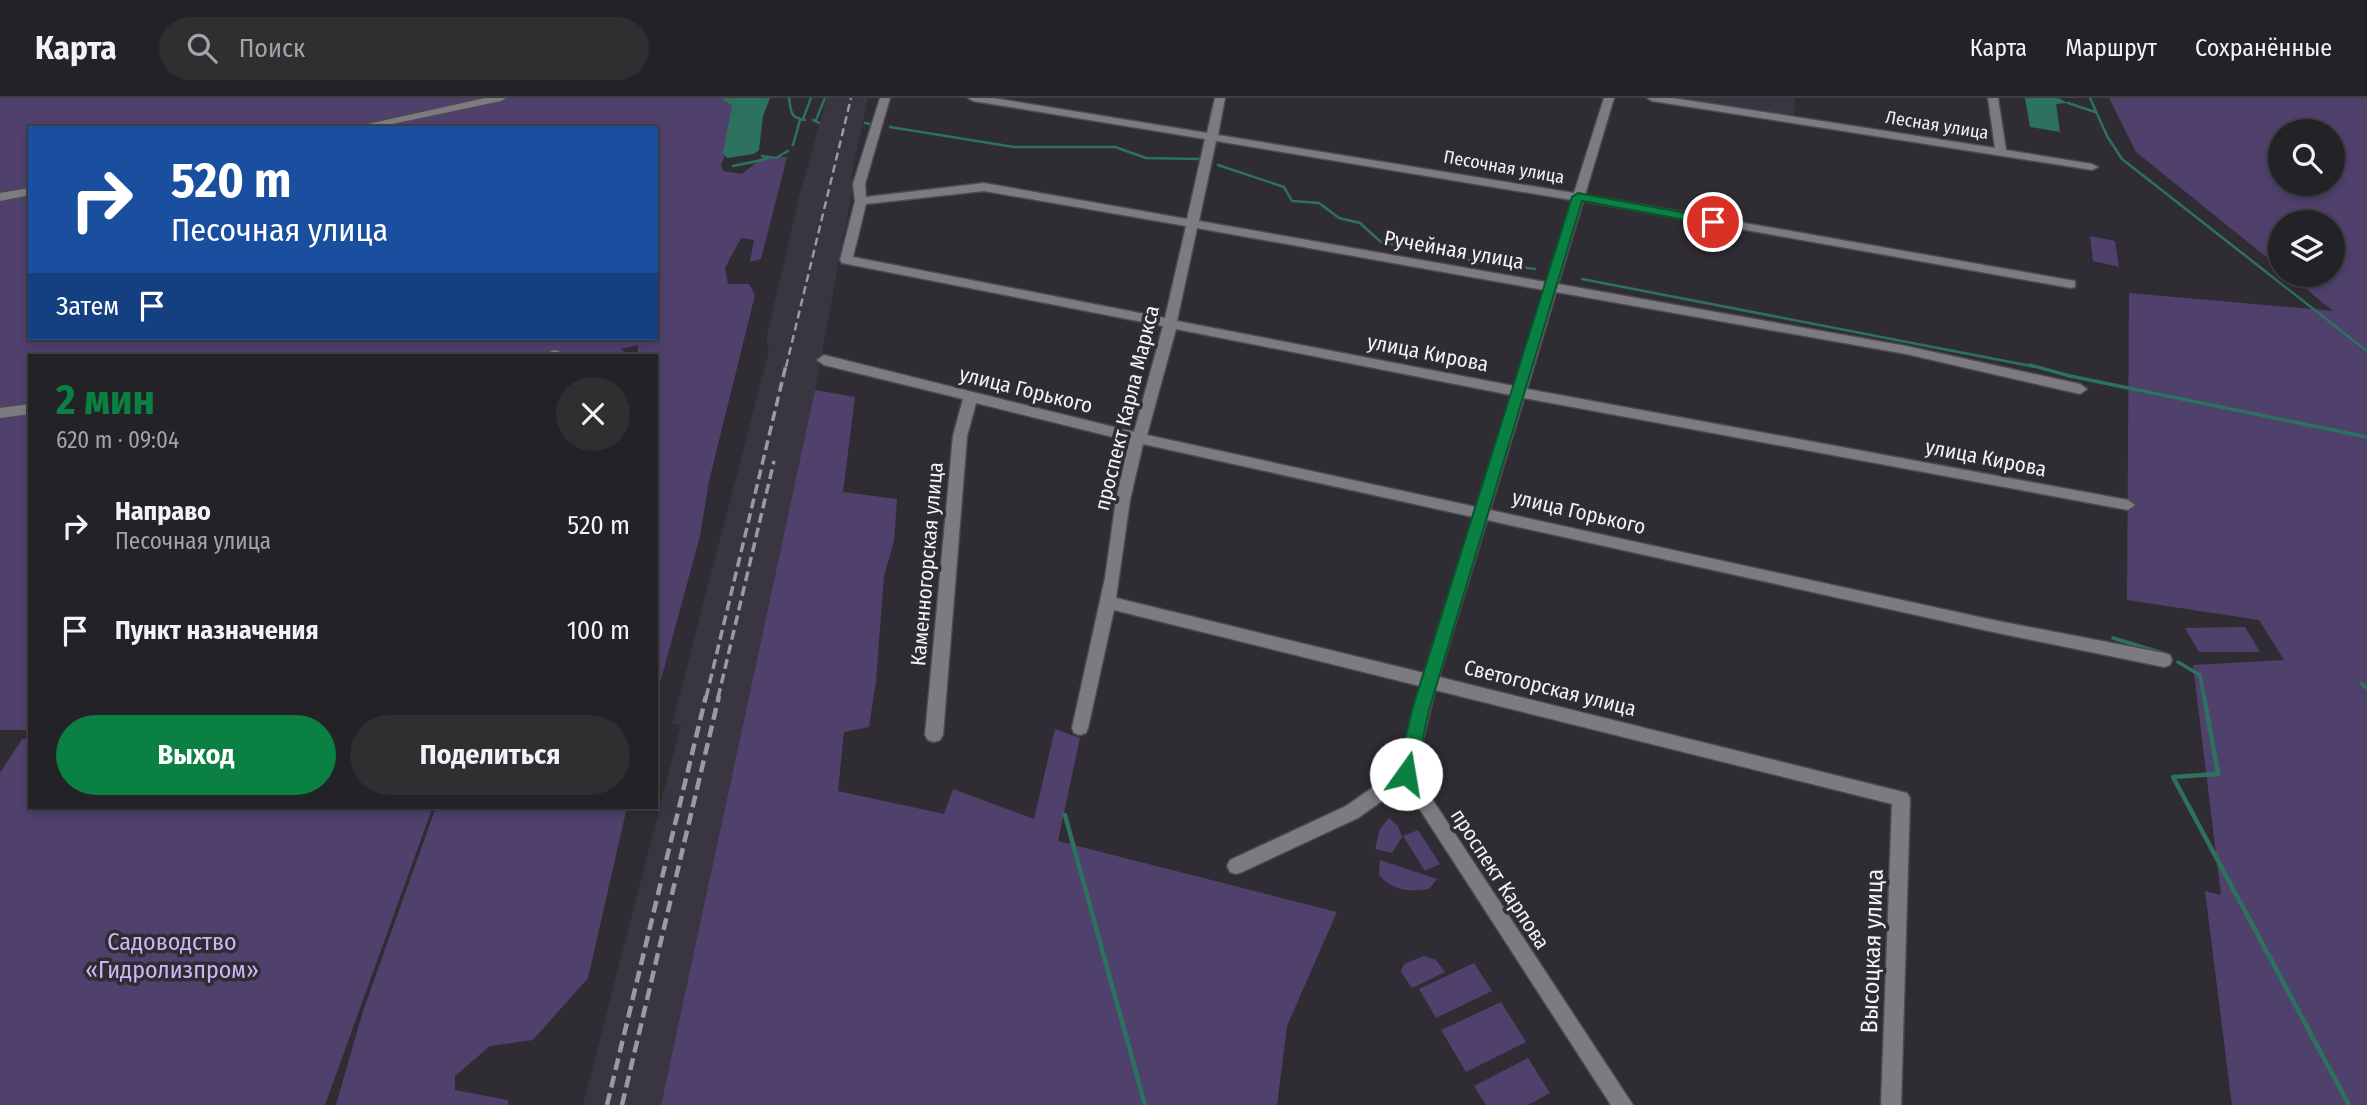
<!DOCTYPE html>
<html lang="ru">
<meta charset="utf-8">
<style>
:root{--surface:#232226;--page:#2f2f32;--text:#f1f3f6;--muted:#a3a4a7;--line:#403f43;--accent:#0b8043}
body{margin:0;font-family:"Fira Sans Condensed",sans-serif;background:var(--page);color:var(--text);height:100vh;display:flex;flex-direction:column;font-size:26px;white-space:nowrap}
*{box-sizing:border-box;margin:0}
p{font-size:23px;color:var(--muted)}
.icon{flex:none;width:38px;height:38px;fill:none;stroke:currentColor;stroke-width:2;stroke-linecap:round;stroke-linejoin:round}
.map{position:relative;flex:1;overflow:hidden}
.details{position:absolute;left:28px;top:256px;width:630px;height:455px;display:flex;flex-direction:column;background:var(--surface);border-radius:0px;box-shadow:0 4px 10px #0003,0 0 0 2px var(--line)}
.details>*{flex:none}
.top-card{position:absolute;left:28px;top:28px;width:630px;height:214px;border-radius:0px;box-shadow:0 4px 10px #0003,0 0 0 2px var(--line);background:#1a4fa0;color:#fff;overflow:hidden}
.tools{position:absolute;left:2268px;top:21px;display:grid;gap:14px}
.tools a{display:grid;place-items:center;width:77px;height:77px;border-radius:50%;background:var(--surface);box-shadow:0 4px 10px #0003,0 0 0 2px var(--line);font-size:35px}
.pin{position:absolute;display:grid;place-items:center;width:60px;height:60px;color:#fff;margin:-30px;border:4px solid #fff;border-radius:50%;box-shadow:0 2px 7px #0007}
.me{position:absolute;width:77px;margin:-38px;rotate:13deg;stroke-linejoin:round;filter:drop-shadow(0 0 5px #0008)}
.turn{display:flex;align-items:center;gap:24px;height:147px;padding:0 28px;font-size:32px}
.turn .icon{width:91px;height:91px;stroke-width:2.5}
.turn b{display:block;font-size:49px;line-height:60px}
.then{display:flex;align-items:center;height:66px;padding:0 28px;background:#0003;gap:14px;font-size:26px}
.round{display:grid;place-items:center;flex:none;width:74px;height:74px;border-radius:37px;background:var(--page)}
.overview{display:flex;align-items:center;justify-content:space-between;height:119px;padding:0 28px}
h1{font-size:42px;font-weight:700;line-height:52px;color:var(--accent)}
.button{display:flex;gap:14px;margin-top:auto;padding:14px 28px}
.button a{flex:1;height:80px;border-radius:42px;background:var(--accent);color:#fff;font-size:28px;font-weight:700;line-height:80px;text-align:center}
.button a+a{background:var(--page);color:var(--text)}
ul{padding:0;list-style:none}
li{display:flex;align-items:center;gap:21px;height:105px;padding:0 28px}
li div{flex:1}
li b{display:block;font-size:26px}
li em{font-style:normal}
header{display:flex;align-items:center;gap:42px;box-sizing:border-box;height:98px;padding:0 35px;background:var(--surface);border-bottom:2px solid var(--line)}
header strong{font-size:33px}
nav{display:flex;gap:38px;margin-inline-start:auto;font-size:24px}
.search{width:490px;height:63px;background:var(--page);display:flex;align-items:center;gap:18px;box-sizing:border-box;padding:0 24px;border-radius:38px;color:var(--muted);font-size:26px}
.map>svg:first-child{display:block}
.built{fill:#393641}
.green{fill:#4f416c;fill-rule:evenodd}
.water{fill:#2c725f}
.lines{fill:none;stroke-linecap:round;stroke-linejoin:round}
.stream-far2{stroke:#2c725f;stroke-width:2.5}
.stream-far1{stroke:#2c725f;stroke-width:3.5}
.stream{stroke:#2c725f;stroke-width:4.5}
.minor-casing{stroke:#4c4a50;stroke-width:3}
.minor{fill:#7d7b82;fill-rule:evenodd}
.rail-far2{stroke:#9c9a9f;stroke-width:2.5;stroke-dasharray:8 4.5;stroke-linecap:butt}
.rail-far1{stroke:#9c9a9f;stroke-width:3.5;stroke-dasharray:10 5;stroke-linecap:butt}
.rail{stroke:#9c9a9f;stroke-width:4.5;stroke-dasharray:12 6;stroke-linecap:butt}
.route{fill:#0b8043;stroke:#07532c;stroke-width:2}
.labels{text-anchor:middle;stroke-width:7;stroke-linejoin:round;paint-order:stroke}
.far-street-label{font-size:18px;fill:#f3f2f6;stroke:#2f2d33}
.street-label{font-size:21px;fill:#f3f2f6;stroke:#2f2d33}
.near-park-label{font-size:24px;fill:#c9b8f4;stroke:#2f2d33}
.near-street-label{font-size:24px;fill:#f3f2f6;stroke:#2f2d33}
</style>
<header>
<strong>Карта</strong>
<div class="search"><svg class="icon" aria-label="search" viewBox="0 0 24 24"><circle cx="10" cy="10" r="6"/><path d="M15 15l6 6"/></svg>Поиск</div>
<nav><a>Карта</a><a>Маршрут</a><a>Сохранённые</a></nav>
</header>
<div class="map">
<svg width="2367" height="1007" viewBox="0 0 2367 1007">
<rect width="100%" height="100%" fill="#2f2d33"/>
<path class="built" d="M827 0H868L851 79 854 83 815 292 661 1007H583L681 627 672 626 769 253 766 242 799 99Z
M1676 0H1795L1794 19Z"/>
<path class="green" d="M0 0H747L721 67 723 73 742 76 763 59H787L761 161 750 164 754 142 741 140 725 170 728 186H749L755 197 709 383 700 438 656 600V257H638V247L621 251 629 257H30V632H0ZM30 30H656V240H30Z
M2109 0H2367V1007H2232L2205 793 2221 797 2193 567 2284 562 2259 522 2127 502 2129 195 2333 213 2289 177H2333V124H2280V170L2136 54ZM2280 33H2333V86H2280Z
M2090 138 2115 143 2119 169 2093 163Z
M815 292 855 299 843 394 897 401 894 443 884 478 876 583 869 629 844 634 838 693 944 716 953 691 1034 721 1055 631 1080 640 1058 743 1337 814 1287 928 1277 1007H661Z
M2245 529 2260 554H2199L2185 530Z
M22 641H30V709H439L432 711 325 1007H0V675Z
M448 709H627L588 880 533 942 490 948 455 978V992L508 1002V1007H336L363 913 435 712Z
M1389 720 1398 728 1402 739 1392 755 1375 751 1380 731Z
M1418 732 1440 766 1425 773 1403 738Z
M1380 762 1437 781 1429 791C1409 794 1393 793 1379 777Z
M1424 858 1436 862 1445 874 1412 890 1401 874 1404 866Z
M1474 865 1492 893 1436 920 1419 891Z
M1501 904 1526 944 1466 974 1441 932Z
M1528 960 1550 995 1528 1007H1486L1474 988Z"/>
<path class="water" d="M722 0H770L763 18 759 52 754 56 727 60 723 55 732 8Z
M2025 0H2058L2068 5 2056 6 2060 34 2030 29Z"/>
<g class="lines">
<path class="stream-far2" d="M789 0C791 14 790 20 805 22
M2090 0 2107 38 2122 61 2367 253
M2068 5 2095 14
M803 21 811 0
M813 22 819 25
M816 22 825 0
M865 25 870 26
M890 29 1014 49H1115L1146 60 1199 61
M793 47 800 22
M762 58 776 60 788 53
M1218 67 1284 89 1292 103 1319 105 1339 120 1360 125 1381 144 1469 162 1535 171
M733 68 767 61
M1582 181 2036 269"/>
<path class="stream-far1" d="M2030 267 2070 278 2367 339
M2113 540 2166 556
M2178 564 2200 577 2204 600
M2361 585 2367 591"/>
<path class="stream" d="M2204 598 2218 676 2173 679 2349 1007
M1065 717 1145 1007"/>
<g class="minor-casing">
<path id="minor" d="M485 0H506L501 3 373 30H350Z
M880 0H890L865 86 866 99 984 85 1187 121 1205 41 973 3 968 0H993L1207 35 1215 0H1225L1218 37 1574 95 1604 0H1614L1585 97 2075 183V189L2071 190 1583 103 1558 186 1906 248 2080 286 2087 291 2080 296 1906 256 1556 194 1527 291 2128 402 2135 407 2128 412 1524 300 1490 412 1993 522 2164 555 2170 557 2172 562 2170 567 2164 569 1993 534 1487 422 1439 579 1907 695 1910 700 1901 1007H1881L1892 706 1435 592 1415 675 1633 1007H1611L1404 687 1358 720 1242 774 1236 776 1230 774 1227 768 1230 762 1346 708 1398 672 1420 588 1114 512 1088 630 1086 635 1080 637 1074 635 1072 630 1105 480 1116 402 1129 343 976 305 967 338 943 637 940 642 934 644 928 642 925 637 953 338 963 301 824 267 817 262 824 257 1134 334 1163 228 842 165 840 162 855 103 853 86ZM1216 43 1572 102 1546 184 1199 123ZM984 93 1186 128 1165 220 853 159 866 106ZM1197 130 1544 192 1514 288 1177 223ZM1176 231 1511 297 1476 409 1147 337ZM1143 346 1473 419 1424 575 1116 500 1130 402Z
M1647 0H1673L1995 50 1988 0H1998L2006 52 2092 66 2098 69 2092 72 1652 3Z
M30 90V97L0 103V95Z
M554 252 559 253 560 257H543Z
M30 306V316L0 320V310Z"/>
</g>
<use href="#minor" class="minor"/>
<path class="rail-far2" d="M786 269 851 0"/>
<path class="rail-far1" d="M706 600 786 267
M718 600 774 363"/>
<path class="rail" d="M607 1007 706 598
M622 1007 719 598"/>
</g>
<path class="route" d="M1578 95 1713 120 1719 124 1713 127 1582 103 1429 612 1415 676 1412 681 1406 684 1400 681 1397 676 1412 612 1572 99Z"/>
<g class="labels">
<g class="far-street-label">
<text transform="translate(1937 27) rotate(9)" y="6">Лесная улица</text>
<text transform="translate(1504 69) rotate(10)" y="6">Песочная улица</text>
</g>
<g class="street-label">
<text transform="translate(1454 152) rotate(10)" y="7">Ручейная улица</text>
<text transform="translate(1428 255) rotate(11)" y="7">улица Кирова</text>
<text transform="translate(1026 292) rotate(14)" y="7">улица Горького</text>
<text transform="translate(1127 310) rotate(-76)" y="7">проспект Карла Маркса</text>
<text transform="translate(1986 360) rotate(11)" y="7">улица Кирова</text>
<text transform="translate(1579 414) rotate(13)" y="7">улица Горького</text>
<text transform="translate(927 466) rotate(-85)" y="7">Каменногорская улица</text>
<text transform="translate(1550 590) rotate(14)" y="7">Светогорская улица</text>
<text transform="translate(1500 781) rotate(57)" y="7">проспект Карпова</text>
</g>
<g class="near-park-label">
<text x="172" y="852">Садоводство<tspan x="172" dy="28">«Гидролизпром»</tspan></text>
</g>
<g class="near-street-label">
<text transform="translate(1872 853) rotate(-88)" y="8">Высоцкая улица</text>
</g>
</g>
</svg>
<div class="tools">
<a><svg class="icon" aria-label="search" viewBox="0 0 24 24"><circle cx="10" cy="10" r="6"/><path d="M15 15l6 6"/></svg></a>
<a><svg class="icon" aria-label="layers" viewBox="0 0 24 24"><path d="M12 4l9 5-9 5-9-5zM3 14l9 5 9-5"/></svg></a>
</div>
<div class="pin" style="left:1713px;top:124px;background:#d93025"><svg class="icon" aria-label="arrive" viewBox="0 0 24 24"><path d="M6 21V4h12l-3 4 3 4H6"/></svg></div>
<svg class="me" style="left:1406px;top:676px" viewBox="-20 -20 40 40"><circle r="19" fill="#fff"/><path d="M0-13L10 11 0 6-10 11z" fill="#0b8043"/></svg>
<div class="top-card">
<div class="turn"><svg class="icon" aria-label="right" viewBox="0 0 24 24"><path d="M7 20v-9h11M14 6l5 5-5 5"/></svg><div><b>520 m</b>Песочная улица</div></div>
<div class="then">Затем<svg class="icon" aria-label="arrive" viewBox="0 0 24 24"><path d="M6 21V4h12l-3 4 3 4H6"/></svg></div>
</div>
<section class="details">
<div class="overview"><div><h1>2 мин</h1><p>620 m · 09:04</p></div><a class="round"><svg class="icon" aria-label="close" viewBox="0 0 24 24"><path d="M6 6l12 12M18 6L6 18"/></svg></a></div>
<ul>
<li><svg class="icon" aria-label="right" viewBox="0 0 24 24"><path d="M7 20v-9h11M14 6l5 5-5 5"/></svg><div><b>Направо</b><p>Песочная улица</p></div><em>520 m</em></li>
<li><svg class="icon" aria-label="arrive" viewBox="0 0 24 24"><path d="M6 21V4h12l-3 4 3 4H6"/></svg><div><b>Пункт назначения</b></div><em>100 m</em></li>
</ul>
<div class="button"><a>Выход</a><a>Поделиться</a></div>
</section>
</div>
